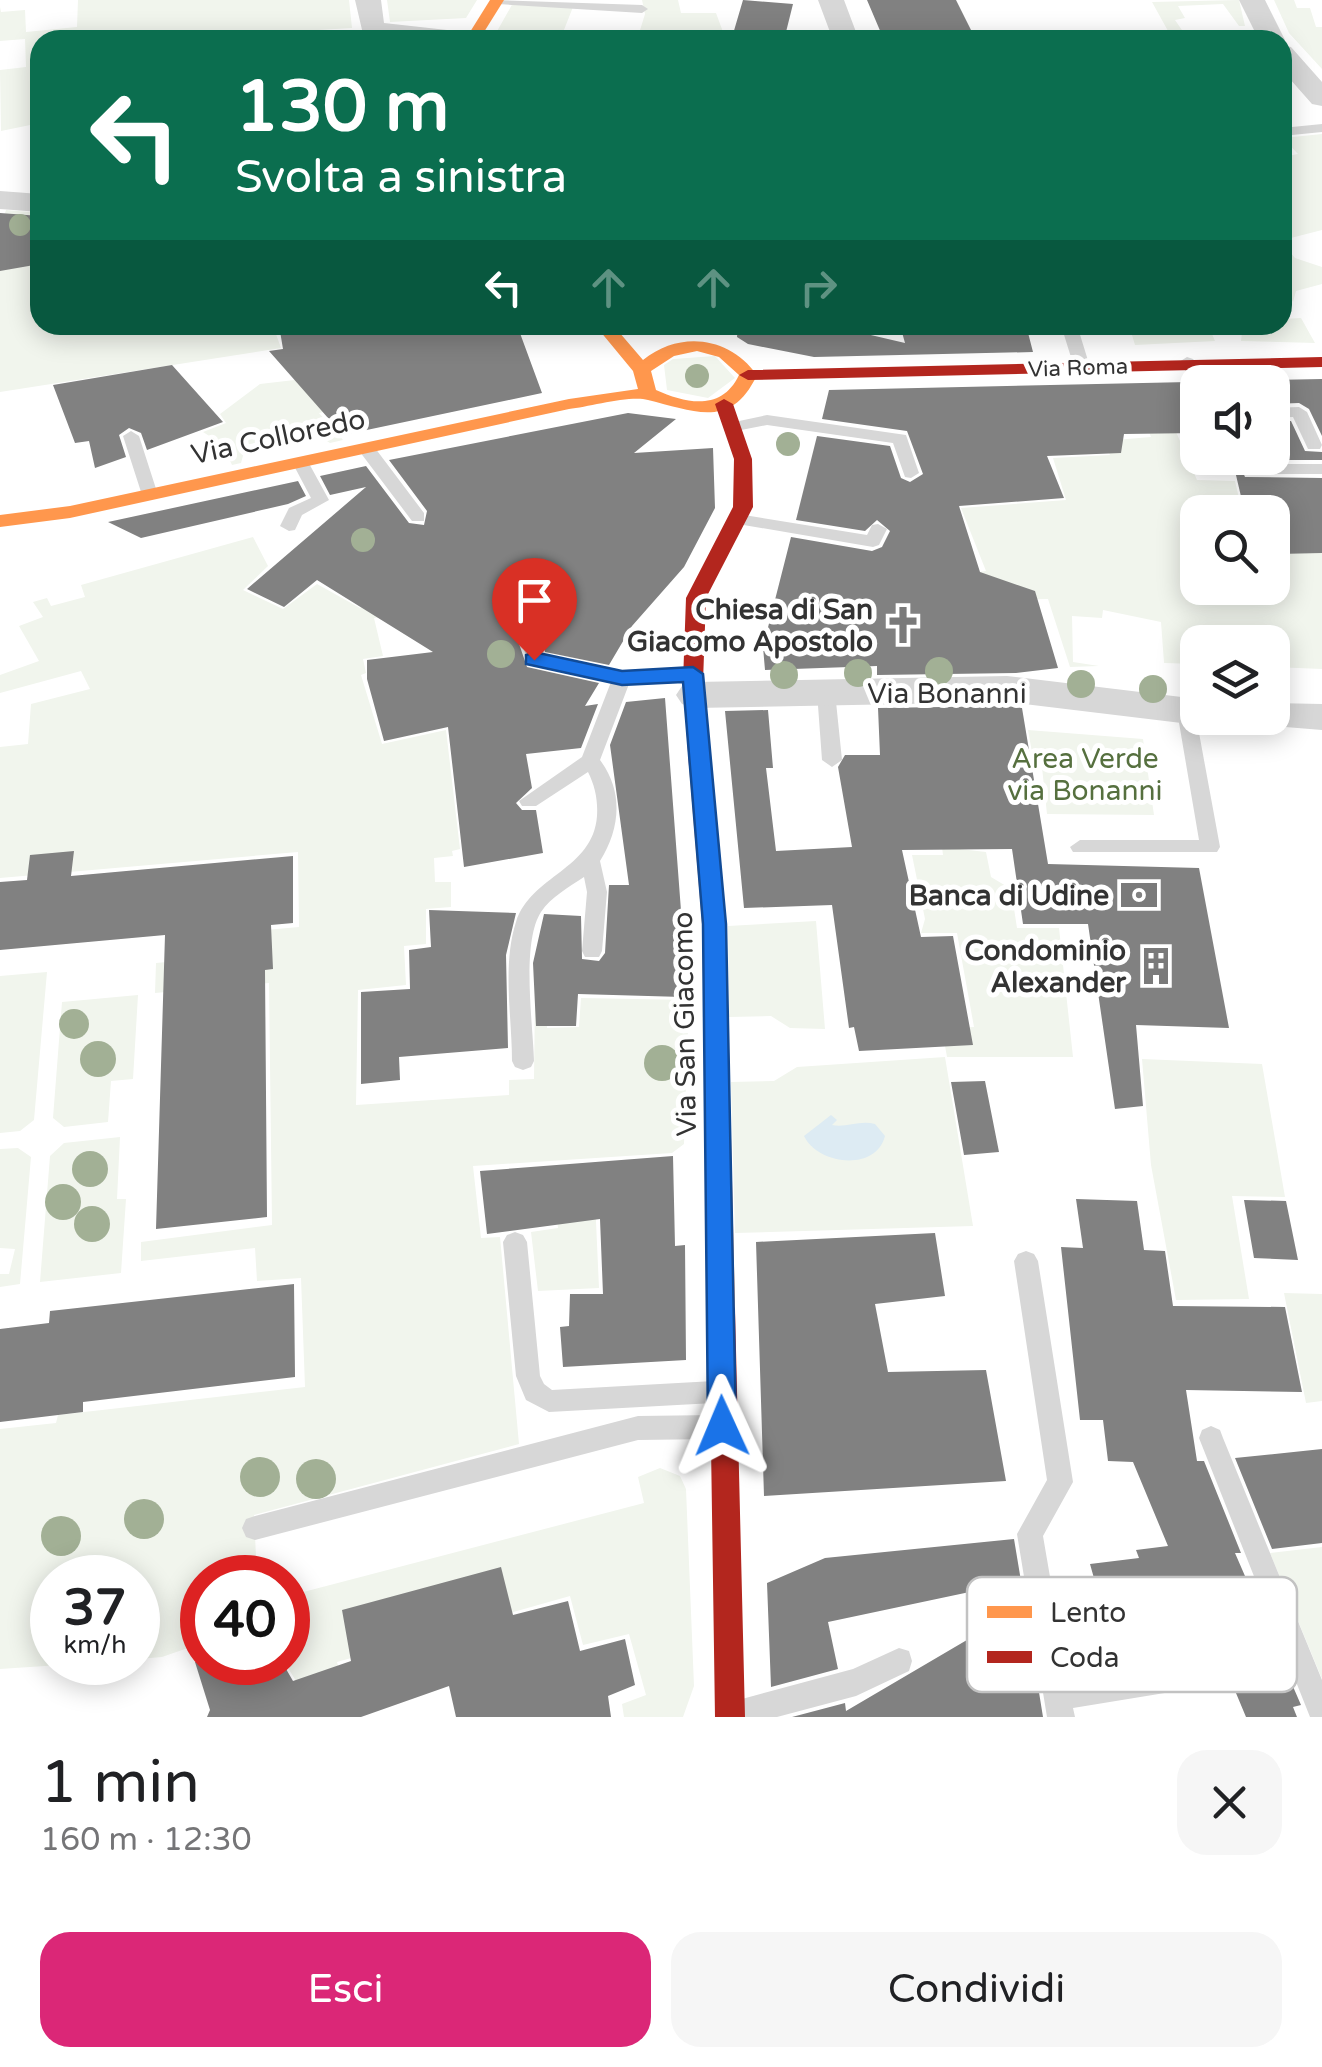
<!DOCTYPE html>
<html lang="it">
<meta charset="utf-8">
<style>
:root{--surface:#fff;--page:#f6f6f6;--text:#202124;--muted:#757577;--accent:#db2777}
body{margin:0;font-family:"Varela Round",sans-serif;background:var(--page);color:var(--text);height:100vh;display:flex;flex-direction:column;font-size:38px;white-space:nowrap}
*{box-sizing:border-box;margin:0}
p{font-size:32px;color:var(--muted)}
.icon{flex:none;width:55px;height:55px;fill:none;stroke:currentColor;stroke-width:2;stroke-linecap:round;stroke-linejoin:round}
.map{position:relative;height:1717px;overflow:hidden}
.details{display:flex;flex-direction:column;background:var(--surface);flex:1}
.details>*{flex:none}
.hud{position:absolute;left:30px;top:30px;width:1262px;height:305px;border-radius:30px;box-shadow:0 5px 25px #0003;background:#0b6e4f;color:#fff;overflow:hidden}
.tools{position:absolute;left:1180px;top:365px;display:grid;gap:20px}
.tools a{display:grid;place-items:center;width:110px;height:110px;border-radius:20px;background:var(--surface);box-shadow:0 5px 25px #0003;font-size:50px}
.speed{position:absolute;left:30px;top:1555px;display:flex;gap:20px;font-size:50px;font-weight:700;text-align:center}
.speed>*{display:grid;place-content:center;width:130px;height:130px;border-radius:50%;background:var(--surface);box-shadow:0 5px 25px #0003;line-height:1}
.speed small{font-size:25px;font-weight:400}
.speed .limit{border:15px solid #d22;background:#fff;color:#111}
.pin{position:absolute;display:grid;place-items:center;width:85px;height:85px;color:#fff;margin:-102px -42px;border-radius:50% 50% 50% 0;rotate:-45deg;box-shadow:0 0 10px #0007}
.pin .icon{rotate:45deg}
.me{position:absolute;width:110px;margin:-55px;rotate:359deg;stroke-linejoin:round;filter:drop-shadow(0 0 8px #0008)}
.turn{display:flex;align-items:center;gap:35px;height:210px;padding:0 40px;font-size:45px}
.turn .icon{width:130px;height:130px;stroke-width:2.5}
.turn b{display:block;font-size:70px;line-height:85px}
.lanes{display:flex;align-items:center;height:95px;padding:0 40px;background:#0003;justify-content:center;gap:50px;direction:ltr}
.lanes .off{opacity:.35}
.round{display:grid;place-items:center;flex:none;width:105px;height:105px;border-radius:30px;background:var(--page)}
.headline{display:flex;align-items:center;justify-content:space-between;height:170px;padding:0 40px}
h1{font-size:60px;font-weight:600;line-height:75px}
.cta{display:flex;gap:20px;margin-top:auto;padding:20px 40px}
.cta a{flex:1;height:115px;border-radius:30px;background:var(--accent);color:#fff;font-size:40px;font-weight:600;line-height:115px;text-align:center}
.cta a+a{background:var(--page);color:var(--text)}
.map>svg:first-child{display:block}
.green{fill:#f1f5ed;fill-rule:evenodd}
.water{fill:#ddebf3}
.building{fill:#818181}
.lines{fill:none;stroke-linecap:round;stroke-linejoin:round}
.lane{fill:#d7d7d7;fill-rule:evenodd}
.street{fill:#d7d7d7;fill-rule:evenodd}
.slow{fill:#ff974d;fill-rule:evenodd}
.jam{fill:#b3261e;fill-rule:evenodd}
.tree{fill:#a2b095}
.route{fill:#1a73e8;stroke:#114b97;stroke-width:2.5}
.labels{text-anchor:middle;stroke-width:10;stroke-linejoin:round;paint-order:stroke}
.far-street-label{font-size:22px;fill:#333;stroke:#fff}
.street-label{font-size:28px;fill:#333;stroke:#fff}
.poi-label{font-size:28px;font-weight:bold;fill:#333;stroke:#fff;text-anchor:end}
.park-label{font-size:28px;fill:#56703f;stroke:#fff}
.key{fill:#fff;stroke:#c2c2c2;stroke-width:2.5}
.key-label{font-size:28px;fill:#333}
</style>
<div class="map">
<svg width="1322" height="1717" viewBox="0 0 1322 1717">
<rect width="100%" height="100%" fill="#fff"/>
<path class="green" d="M78 0H349L352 28 248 34V40H40V123L1 131 0 70 26 67 25 39 0 41V7L1 12 25 10 26 32 77 27Z
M387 0H477L466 18 390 22Z
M642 0H678L681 13H716L726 40H637L645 14Z
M1239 0 1245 26H1239L1223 4 1178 6 1185 18 1175 20 1184 33 1210 32 1214 37 1253 35 1257 40H1173L1152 2Z
M1274 0H1294L1297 8H1310L1316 27H1322V69L1289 33Z
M513 3 573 7 560 40 496 33Z
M1322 134V230L1283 240V157L1298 154 1283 138Z
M6 210 40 213V252L31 265H40V325L273 326 281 348 0 392V227Z
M1282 242 1295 258 1322 267V284L1296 291 1293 302 1283 285Z
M1301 318 1315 343 1241 341 1243 325H1282L1283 319Z
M1129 325H1208L1215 341 1135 345Z
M715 356 735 378 708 398 667 390 664 365 673 359Z
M346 374V407L319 413 343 440 330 443 311 431 246 445 241 463 232 465 222 444 203 432 226 423 220 414 260 384Z
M1173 425 1197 480 1235 481 1241 507H1271L1269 498 1322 502V669L1273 667 1272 642H1198L1197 664 1164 663 1161 622 1103 610 1102 618 1072 616 1073 662 1099 666 1070 667 1048 599 982 600 943 577 986 571 961 508 1066 500 1053 458 1110 455 1103 441 1151 437 1147 427ZM1198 512H1272V588H1198Z
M253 537 268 566 243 590 283 609 317 584 360 608 398 582 410 612 374 618 383 656 363 659 366 673 361 675 382 744 446 730 460 849 452 851 453 856 434 858 435 882H451V907L426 909V944L404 946 406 985 358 990 356 1105 509 1095V1080L534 1079 535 996 547 995V1028L579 1027 581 998 689 1000 684 1144 672 1153 473 1166 481 1238 500 1237 519 1444 254 1515 257 1577 202 1578V1643L162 1657 138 1659V1578H52V1662L90 1663 0 1669V1429L56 1423 58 1415 305 1387 301 1278 257 1281 255 1248 141 1261V1242L272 1225 269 983 155 993 156 963 253 954 254 931 299 927 298 852 0 878V747L28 744 31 704 90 689 81 671 0 693V675L39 661 19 626 43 617 33 602 47 598 51 606 85 597 81 585Z
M1028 730 1143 739 1154 815 1047 814 1041 758H1033Z
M942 847 986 852 991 877 1011 889 1017 928H1059L1073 1057H947L942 1029 974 1027 957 933H921L925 919 912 855H943Z
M816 921 825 1029 790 1028 771 1016 729 1017 728 926Z
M47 972 34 1120 20 1131 0 1133V976Z
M138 995 133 1079 111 1081 108 1122 64 1127 53 1118 62 1002Z
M945 1057 973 1226 735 1233 731 1082 774 1081 797 1067Z
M1142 1059 1262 1064 1285 1197 1232 1196 1249 1299 1176 1300 1151 1165Z
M120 1137 117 1199H126L121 1273 40 1282 50 1156 64 1143Z
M18 1148 31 1157 20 1284 0 1287V1274H9L15 1249 0 1248V1149Z
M551 1166 595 1199 599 1288 538 1291 531 1232 558 1228Z
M1284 1293 1322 1294V1401L1306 1403Z
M660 1468 680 1476 686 1489 694 1686 683 1717H624L622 1704 646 1695 629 1634 583 1645 570 1596 337 1662 351 1717H318L285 1663 288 1596 644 1503 638 1477Z
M1322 1547V1679L1270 1553Z"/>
<path class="water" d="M831 1115 837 1120 832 1125C846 1128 859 1120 875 1124L885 1136C876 1172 818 1165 804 1136Z"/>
<path class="building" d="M743 0 793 4 784 40H738L740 34H733Z
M867 0H956L976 40H884Z
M0 213 40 216V264L0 271Z
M279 325H517L542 393 343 435 269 351 283 349Z
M738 325H828L905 343 900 325H1026L1033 352 814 357 748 344 737 337Z
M172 365 223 422 147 450 141 433 129 428 119 435 126 457 95 468 89 441 75 443 53 385Z
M1322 379V436L1309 409 1299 403 1272 404V380Z
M1189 382 1198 388V433L1124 434 1121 453 1047 456 1064 498 959 506 980 572 1035 591 1058 668 1016 673 877 675V666L765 670 763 647 791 537 872 551 882 547 890 531 877 520 865 531 796 520 817 436 890 446 901 478 910 482 923 474 907 431 822 419 829 390Z
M628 413 676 419 634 453 713 448 715 508 684 567 632 626 609 665 545 652 542 635 531 627 516 635 527 667 599 683 585 706 598 704 581 748 526 754 532 788 516 803 522 810H536L543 853 464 867 448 727 384 741 367 679V660L433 652 317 580 284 607 247 589 366 487 330 495 320 476 366 466 409 523 424 525 427 511 389 460Z
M1291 421 1305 451 1322 452V460H1261L1272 458V422Z
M1232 458H1237L1245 477 1322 478V553L1278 554 1272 540V506L1243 505Z
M298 481 306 496 288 504 141 538 108 522Z
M665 698 682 924 683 997 578 994 576 1026H536L533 963 544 914 581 916 582 959 599 961 605 953 609 885H629L610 745 626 702Z
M1007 706 1022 708 1048 864 1199 868 1229 1028 1136 1025 1143 1106 1115 1109 1088 924H1023L1012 849 902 850 921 937 953 936 973 1045 859 1051 854 1027 849 1028 832 905 744 908 725 711 768 710 773 768H766L776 851 852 847 838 767 845 755H880L878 708Z
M74 851 71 876 293 856V923L271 925 273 969 265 970 267 1217 156 1229 165 935 0 950V882L27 880 30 855Z
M429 910 516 913 506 955 508 1048 399 1057 400 1080 361 1084V992L410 989 409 950 431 947Z
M985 1081 999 1152 964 1155 951 1082Z
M673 1156 675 1246 685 1245 686 1360 563 1367 560 1327 569 1326 570 1294H603L600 1219 487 1234 480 1171Z
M1076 1199 1137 1201 1144 1250 1165 1251 1173 1306 1285 1307 1302 1392 1186 1390 1197 1461H1204L1241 1553H1235L1301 1705 1293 1707 1297 1717H1246L1218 1650 1164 1652 1162 1645 1115 1653 1090 1564 1139 1558 1136 1550 1168 1546 1133 1462 1108 1461 1103 1420H1080L1061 1247 1083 1248Z
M1244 1200 1286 1201 1298 1260 1254 1258Z
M935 1233 945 1296 875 1304 888 1372 986 1370 1006 1481 764 1496 756 1242Z
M294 1284 295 1377 83 1402V1412L0 1422V1329L49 1323 50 1311Z
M1322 1449V1543L1272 1549 1235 1458Z
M1014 1539 1021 1581 828 1622 838 1669 771 1687 767 1583 825 1558Z
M501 1567 513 1615 568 1601 580 1651 625 1639 635 1685 608 1696 611 1717H456L449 1686 361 1717H207L210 1710 195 1662H282L293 1681 351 1661 342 1610Z
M1025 1606 1043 1717H792L845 1703 846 1711Z"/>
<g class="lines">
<path class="lane" d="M492 0 642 5 648 9 642 13 498 4Z
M475 31 519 36 525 40 470 38 469 35Z
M1322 124V132L1282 136V128Z
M1061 325H1077L1090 367 1088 370H1076L1074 367Z
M1187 357 1193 359 1210 382H1198L1196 385 1179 362Z
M1299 407 1307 412 1322 445 1320 449H1308L1293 417 1272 418V408Z
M767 415 906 435 919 473 911 478 905 477 893 443 767 425 731 432 723 427 725 424Z
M131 431 139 436 158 495 156 499H144L142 495 123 436Z
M366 443 372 444 424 513V521H412L360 452 358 448Z
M300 457 306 458 329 500 302 515 295 530 289 531 280 526 289 508 311 498 292 462Z
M1240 458H1256L1258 464H1322V474H1252L1246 473Z
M738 514 867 535 872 525 878 524 887 529 879 545 873 547 732 523 729 519Z
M529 630 538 636 542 655 622 672 691 668 700 674 691 680 629 684 600 760C624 792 620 829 600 861L607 892 602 951 599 957H585L582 951 587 892 584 877C569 887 551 897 541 912 521 943 533 1024 534 1061L531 1067 523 1070 515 1067 512 1061C512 1017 502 965 516 922 531 875 593 870 597 816 598 800 595 786 588 772L536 806H522L519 801 582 757 611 682 528 663 520 636Z
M826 686 835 692 842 760 832 767 822 760 817 692Z
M1186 704 1195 711 1220 847 1217 852H1073L1070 847 1080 840H1199L1177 711Z
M515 1232 523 1235 527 1242 540 1376 544 1384 552 1390 714 1381 723 1384 726 1392 723 1400 714 1403 549 1412 526 1400 516 1376 503 1242 507 1235Z
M1026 1251 1034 1254 1038 1261 1073 1482 1043 1536 1068 1682 1177 1663 1187 1667 1191 1677 1187 1687 1177 1691 1073 1708 1075 1717H1047L1017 1534 1047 1480 1014 1261 1018 1254Z
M715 1415 724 1419 727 1427 724 1435 715 1439 638 1440 255 1540 246 1537 242 1528 246 1519 255 1516 638 1416Z
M1211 1426 1220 1430 1223 1438 1322 1680V1717H1310L1199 1438 1202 1430Z
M899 1648 909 1651 912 1661 909 1671 856 1696 777 1717H730L728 1713 732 1703 742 1699 853 1669Z"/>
<path class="street" d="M355 0H381L384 23 465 32 478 40H400L363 34Z
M818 0H844L859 40H833Z
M1239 0H1265L1285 40 1282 44V40H1259Z
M1282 45 1291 47 1322 82V106L1312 104 1282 70Z
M0 191 40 194V212L0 209Z
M1007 676 1198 699V718H1213L1198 725 1007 702 695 708 682 704 676 695 682 686 695 682Z
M1272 703 1322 704V730L1259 725 1254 718H1272Z"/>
<path class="slow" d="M490 0H504L479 40H465Z
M595 325H613L643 360C681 330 729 337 757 375 731 430 694 411 648 400 630 395 589 407 569 409L70 518 0 527V515L70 506 569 399 638 389 633 371ZM697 351 719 357 739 375C722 411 687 404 656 390L651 371 674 356Z
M700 758 711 766 726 924 735 1309 731 1317 722 1321 713 1317 709 1309 702 924 689 766Z"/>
<path class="jam" d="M1322 357V367L748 380 739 375 748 370Z
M724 399 733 404 752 459 753 507 706 598 703 682 711 766 700 774 689 766 683 682 686 598 733 507 734 459 715 404Z
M722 1297 731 1301 735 1309 745 1717H715L709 1309 713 1301Z"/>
</g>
<g class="tree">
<circle cx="20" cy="225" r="11"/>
<circle cx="697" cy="376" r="12"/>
<circle cx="788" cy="444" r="12"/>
<circle cx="363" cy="540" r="12"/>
<circle cx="501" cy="654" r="14"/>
<circle cx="939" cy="671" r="14"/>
<circle cx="858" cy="673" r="14"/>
<circle cx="784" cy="675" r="14"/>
<circle cx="1081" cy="684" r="14"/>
<circle cx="1153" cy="689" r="14"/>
<circle cx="74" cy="1024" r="15"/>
<circle cx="98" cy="1059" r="18"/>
<circle cx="662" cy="1063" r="18"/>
<circle cx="90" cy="1169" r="18"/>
<circle cx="63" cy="1202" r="18"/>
<circle cx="92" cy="1224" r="18"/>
<circle cx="260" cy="1477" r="20"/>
<circle cx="316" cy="1479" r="20"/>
<circle cx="144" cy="1519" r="20"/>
<circle cx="61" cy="1536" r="20"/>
</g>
<path class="route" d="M534 652 622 671 693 667 703 674 726 924 736 1426 732 1436 722 1440 712 1436 708 1426 703 924 683 682 622 685 526 664V655Z"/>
<defs>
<g id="church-bare" transform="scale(3)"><path d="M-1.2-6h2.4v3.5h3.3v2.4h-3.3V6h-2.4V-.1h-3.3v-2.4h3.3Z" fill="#7a7a7a" stroke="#fff" stroke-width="2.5" paint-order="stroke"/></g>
<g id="bank-bare" transform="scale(3)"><path d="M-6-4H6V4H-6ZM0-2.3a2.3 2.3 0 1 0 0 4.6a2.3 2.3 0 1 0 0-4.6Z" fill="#7a7a7a" stroke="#fff" stroke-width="2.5" paint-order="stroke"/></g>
<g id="building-bare" transform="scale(3)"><path d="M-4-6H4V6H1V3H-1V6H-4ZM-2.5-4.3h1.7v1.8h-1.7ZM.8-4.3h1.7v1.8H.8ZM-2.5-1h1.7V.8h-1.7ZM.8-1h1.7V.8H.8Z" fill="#7a7a7a" stroke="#fff" stroke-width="2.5" paint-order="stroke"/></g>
</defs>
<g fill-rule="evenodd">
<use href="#church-bare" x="903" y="625"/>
<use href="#bank-bare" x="1139" y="895"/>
<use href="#building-bare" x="1156" y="966"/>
</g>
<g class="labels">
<g class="far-street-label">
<text transform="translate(1078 367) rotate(-2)" y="8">Via Roma</text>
</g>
<g class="street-label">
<text transform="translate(278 436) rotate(-12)" y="10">Via Colloredo</text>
<text x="947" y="703">Via Bonanni</text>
<text transform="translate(684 1024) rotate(-91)" y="10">Via San Giacomo</text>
</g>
<g class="poi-label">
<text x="873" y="619">Chiesa di San<tspan x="873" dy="32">Giacomo Apostolo</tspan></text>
<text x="1109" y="905">Banca di Udine</text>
<text x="1126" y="960">Condominio<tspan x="1126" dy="32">Alexander</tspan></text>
</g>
<g class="park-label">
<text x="1085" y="768">Area Verde<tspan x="1085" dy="32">via Bonanni</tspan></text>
</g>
</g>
<rect x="967" y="1577" width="330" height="115" rx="15" class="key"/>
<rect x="987" y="1606" width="45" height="12" fill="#ff974d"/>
<rect x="987" y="1651" width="45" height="12" fill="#b3261e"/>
<g class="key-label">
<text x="1050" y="1622">Lento</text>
<text x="1050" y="1667">Coda</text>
</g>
</svg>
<div class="tools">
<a><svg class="icon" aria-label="sound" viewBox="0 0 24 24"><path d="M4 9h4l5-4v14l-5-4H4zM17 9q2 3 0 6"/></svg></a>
<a><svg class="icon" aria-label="search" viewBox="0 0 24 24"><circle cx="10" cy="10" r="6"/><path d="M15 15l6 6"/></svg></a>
<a><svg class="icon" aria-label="layers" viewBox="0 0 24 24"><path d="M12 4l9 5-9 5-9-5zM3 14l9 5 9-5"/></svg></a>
</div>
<div class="speed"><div>37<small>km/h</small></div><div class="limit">40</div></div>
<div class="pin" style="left:534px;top:660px;background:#d93025"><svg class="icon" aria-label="arrive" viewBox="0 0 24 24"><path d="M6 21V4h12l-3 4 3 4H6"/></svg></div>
<svg class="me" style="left:722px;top:1426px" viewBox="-20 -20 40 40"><path d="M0-17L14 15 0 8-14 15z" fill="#1a73e8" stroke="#fff" stroke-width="4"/></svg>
<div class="hud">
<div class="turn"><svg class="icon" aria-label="left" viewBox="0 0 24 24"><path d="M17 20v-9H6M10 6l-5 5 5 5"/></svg><div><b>130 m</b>Svolta a sinistra</div></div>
<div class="lanes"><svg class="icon" aria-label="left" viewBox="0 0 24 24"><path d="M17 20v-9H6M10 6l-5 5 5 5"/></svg><svg class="icon off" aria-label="ahead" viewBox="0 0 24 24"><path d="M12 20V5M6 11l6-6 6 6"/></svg><svg class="icon off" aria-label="ahead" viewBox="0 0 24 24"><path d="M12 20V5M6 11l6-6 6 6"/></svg><svg class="icon off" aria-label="right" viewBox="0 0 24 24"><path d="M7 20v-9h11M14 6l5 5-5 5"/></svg></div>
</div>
</div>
<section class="details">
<div class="headline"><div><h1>1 min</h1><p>160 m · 12:30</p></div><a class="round"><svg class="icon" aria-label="close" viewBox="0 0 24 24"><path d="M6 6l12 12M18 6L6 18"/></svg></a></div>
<div class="cta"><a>Esci</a><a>Condividi</a></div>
</section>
